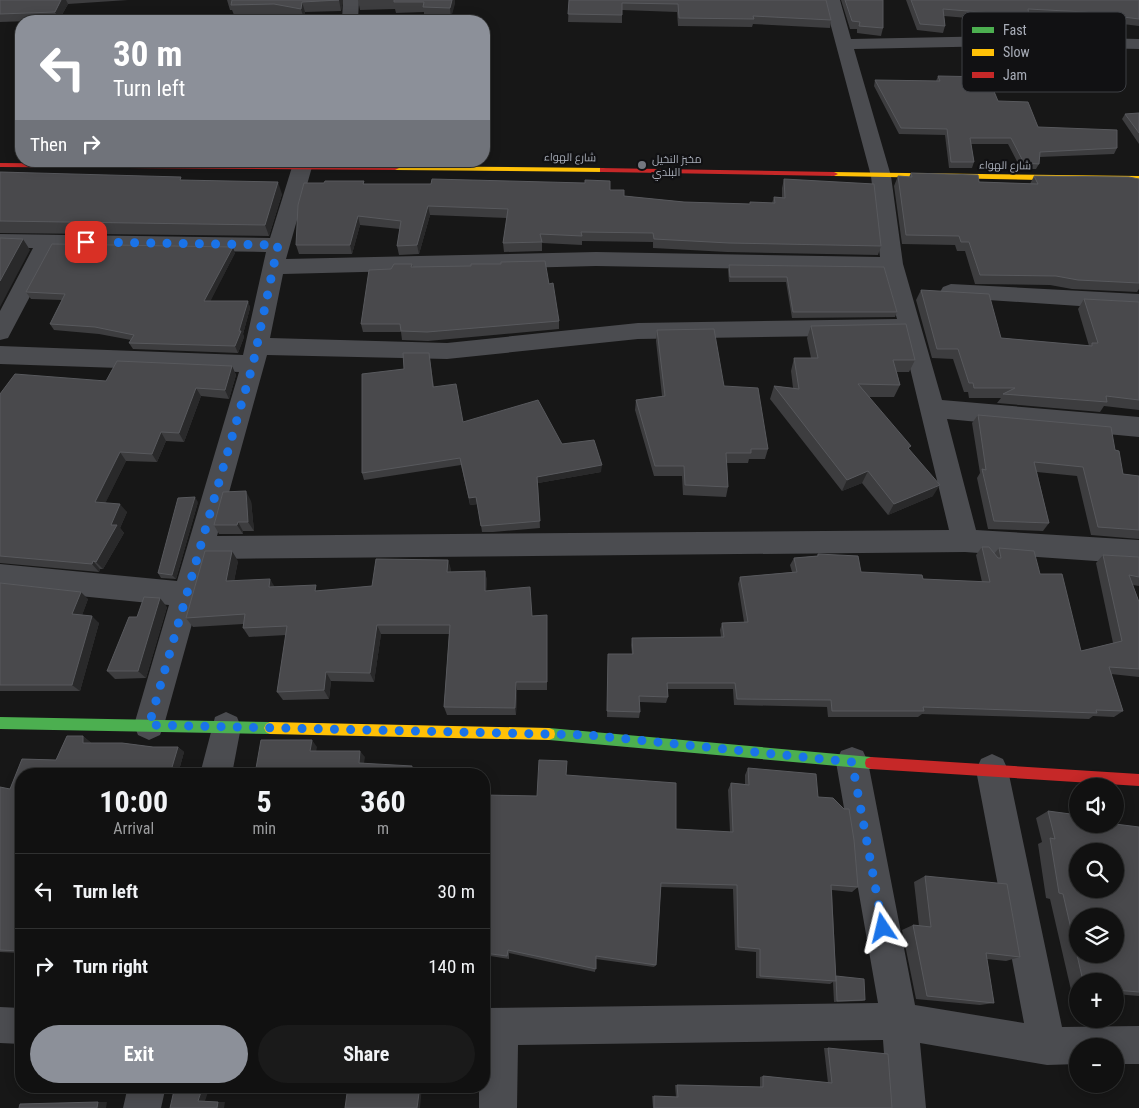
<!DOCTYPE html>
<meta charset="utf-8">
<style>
:root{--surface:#111;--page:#1a1a1a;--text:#f1f3f6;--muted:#9c9d9f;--line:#303131;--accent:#8c9099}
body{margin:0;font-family:"Roboto Condensed",Cairo,sans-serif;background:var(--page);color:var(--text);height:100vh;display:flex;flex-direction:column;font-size:19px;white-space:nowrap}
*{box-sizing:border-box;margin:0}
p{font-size:16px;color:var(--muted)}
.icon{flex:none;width:28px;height:28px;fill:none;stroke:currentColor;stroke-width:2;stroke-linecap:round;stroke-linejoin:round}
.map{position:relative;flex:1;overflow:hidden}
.side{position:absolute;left:15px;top:768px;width:475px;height:325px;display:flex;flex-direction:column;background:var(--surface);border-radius:20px;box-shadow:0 2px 12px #0003,0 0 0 1px var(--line)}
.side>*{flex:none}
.hud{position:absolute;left:15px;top:15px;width:475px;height:152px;border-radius:20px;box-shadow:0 2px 12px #0003,0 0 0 1px var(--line);background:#8c9099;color:#fff;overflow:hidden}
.buttons{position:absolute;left:1069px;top:778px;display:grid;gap:10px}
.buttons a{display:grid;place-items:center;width:55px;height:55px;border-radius:50%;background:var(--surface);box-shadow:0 2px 12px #0003,0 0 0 1px var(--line);font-size:25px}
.pin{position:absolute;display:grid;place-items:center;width:42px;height:42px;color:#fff;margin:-21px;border-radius:10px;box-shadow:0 2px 8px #0006}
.me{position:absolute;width:55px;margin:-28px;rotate:350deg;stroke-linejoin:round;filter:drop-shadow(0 0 4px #0008)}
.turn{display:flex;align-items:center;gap:18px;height:105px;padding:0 15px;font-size:22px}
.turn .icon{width:65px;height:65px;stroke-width:2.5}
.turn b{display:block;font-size:35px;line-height:42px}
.then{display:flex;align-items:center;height:48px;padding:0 15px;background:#0003;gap:10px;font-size:19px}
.eta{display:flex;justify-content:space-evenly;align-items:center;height:85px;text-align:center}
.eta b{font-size:30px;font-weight:700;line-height:35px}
.button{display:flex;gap:10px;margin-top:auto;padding:10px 15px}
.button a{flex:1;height:58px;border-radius:30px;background:var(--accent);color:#fff;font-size:20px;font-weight:700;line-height:58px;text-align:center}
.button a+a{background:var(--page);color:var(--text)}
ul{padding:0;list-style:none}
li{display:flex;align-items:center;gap:15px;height:75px;padding:0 15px;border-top:1px solid var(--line)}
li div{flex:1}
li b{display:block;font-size:19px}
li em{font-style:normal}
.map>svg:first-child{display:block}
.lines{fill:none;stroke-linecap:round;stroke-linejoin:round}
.street{fill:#4b4c50;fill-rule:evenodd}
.fast{fill:#4caf50;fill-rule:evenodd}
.slow{fill:#ffc107;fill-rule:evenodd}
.jam{fill:#c62828;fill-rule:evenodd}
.wall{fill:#3d3d3f}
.shaded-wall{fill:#29292a}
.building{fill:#49494c;stroke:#58595d;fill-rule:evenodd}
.route{stroke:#1a73e8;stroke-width:9;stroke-dasharray:0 16.2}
.poi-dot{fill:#757880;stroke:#111113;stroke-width:2}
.labels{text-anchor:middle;stroke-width:4.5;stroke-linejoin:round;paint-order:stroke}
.far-street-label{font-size:11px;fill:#a8adb8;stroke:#111113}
.far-poi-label{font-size:11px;fill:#a8adb8;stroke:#111113;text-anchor:start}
.key{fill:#111113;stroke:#3e4045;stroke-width:1}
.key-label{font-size:14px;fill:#a8adb8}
</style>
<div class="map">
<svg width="1139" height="1108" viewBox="0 0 1139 1108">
<rect width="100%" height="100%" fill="#171717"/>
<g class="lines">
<path class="street" d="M343 0H359L358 21H342Z
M824 0H840L851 39 1001 36 1139 39V49L1001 46 854 49 891 176 903 264 942 400 1139 417V437L947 419 976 530 1139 540V564L965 552 210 559 164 725 160 735 149 740 138 735 134 725 169 605 0 588V564L177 581 239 372 0 364V346L243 355 266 252 55 249 8 338 0 340V311L33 248H0V234L270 238 292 167 295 163H309L312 167 286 259 596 252 880 257 871 176ZM596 266 883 271 897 319 638 323 447 343 270 338 283 274ZM902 335 949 530 217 536 267 355 447 359 638 339Z
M951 284 1139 294V310L943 297 940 292 943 287Z
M226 712 237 717 241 727 232 774H200L215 717Z
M852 747 863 751 868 762 915 1005 1024 1023 976 770 981 759 992 754 1003 759 1008 770 1062 1027 1139 1026V1064H1115V1046H1078V1064L1047 1065 920 1043 926 1108H888L883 1040 518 1045 517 1108H479V1086H484V1008L878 1003 836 762 841 751Z
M0 1007 21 1008V1044L0 1043Z
M128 1086H166L161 1108H123Z"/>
<path class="fast" d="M0 717 270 722 274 724 276 728 274 732 270 734 0 729Z
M549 728 871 757 876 759 877 763 876 767 871 769 549 740 544 738 543 734 544 730Z"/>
<path class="slow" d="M392 166 603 168 607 170 603 172 395 170H392Z
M831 172 1139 176V182L834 176H831Z
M270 722 549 728 554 730 555 734 554 738 549 740 270 734 266 732 264 728 266 724Z"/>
<path class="jam" d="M0 163 395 166 399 168 395 170 0 167Z
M600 168 834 172 838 174 834 176 603 172H600Z
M871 757 1139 774V786L871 769 866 767 865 763 866 759Z"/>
</g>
<path class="wall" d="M0 0H128L68 4 59 20 0 22Z
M227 0H343L341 11 305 12 304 19 277 14 234 15 232 10H230Z
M358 0H455L451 18 424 17V12L396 13 395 9 360 10Z
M569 0H826L831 20 830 28 753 24 752 27 678 26 677 12 622 10V23L568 22Z
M841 0H883V28L881 36 857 33V29H850Z
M906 0H1139V26L1082 19 1029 16 1026 23 944 16 945 26 943 33 917 30Z
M938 76 998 101 1038 127 1117 148 1114 154 1039 157V164L1036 169H1021L1008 144H971L974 162 972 168H949L945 135 899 134 874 86 875 80 936 81Z
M1139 113V144L1122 119 1125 114Z
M0 172 182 180 282 194 269 236 0 233Z
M911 173 979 182 1030 184 1034 176 1139 179V289L1137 292 1072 289 1050 285 975 284 965 251H957L955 245 902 244 894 186 898 176 909 177Z
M784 179 881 246 878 255 727 252 653 248V242L582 241V245L542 243V251L504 252 503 243 507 218 430 215 419 254 399 255 397 246 400 229 360 225 352 254H299L296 245 364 181V184L610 190 624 196 684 202 750 204V202L772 203 774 197 782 198V188Z
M235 253 210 301H248L250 308 243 334 244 337 238 353 133 349 129 343 131 340 99 334 54 330 50 324 62 300 31 299 26 292Z
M412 264 413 267 549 284 559 321V329L428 341 402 340 401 332H363L361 324Z
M729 265 884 267 897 312 895 317 792 318 786 282H729L728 270Z
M921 290 1001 338 1089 346 1078 309 1084 299 1139 302V410L1104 406 1100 412 997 403 1001 398H969L968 392H964L953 359 932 358 916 300Z
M811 326 915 360 909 372H897L900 385 894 397H869L909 450 933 496 888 515 862 483 842 491 770 399 774 386 793 388 791 371 794 358H811L807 338Z
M657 330 724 386 768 449 765 459H749L748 463H727L728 487 726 497 683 495 682 476H654L635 410 636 400 662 396 656 341Z
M429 353 434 387 463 422 562 444 601 472 538 483 540 528 493 532H482L478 504 470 505 461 465 364 480 362 473 404 369Z
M232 366 236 375 229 399 201 396 184 442 166 441 157 462 126 461 105 503 127 512 120 528 124 533 103 569H100L99 572 0 563V394Z
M978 415 1115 450 1123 474 1139 476V539L1091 535 1077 476 1037 472 1049 523 1043 531 988 529 977 478 980 473 972 423Z
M251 501 254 531H243V534H219L214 525Z
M198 502 176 579 161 578 158 573Z
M982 547 994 554 999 548 1040 574 1081 651 1113 643 1096 563 1103 555 1139 557V586L1133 585 1139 602V677L1111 674 1123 711 1114 717 1093 716 1089 719 922 714 918 717H828L827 707 734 705 733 689H668V697L666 703 640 702V712L639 718 607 717 608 654H632L631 645 632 638 721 637 720 630 722 623 744 622 738 584 740 577 792 572 790 565 794 558 817 556 818 554 861 572 923 579 982 582 976 555Z
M448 560 451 572 485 571 487 581 486 591 532 616 547 615V690H517L516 715H447L444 707 449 634H381L374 682 331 681 329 699 283 700 277 692 286 635 249 637 243 628V624L193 627 186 618 238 561 234 581 275 587 319 591 372 586Z
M0 583 88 599 82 615 99 623 80 691H0Z
M167 607 146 678 115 679 107 671 137 617Z
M67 736H83L90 742 91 743H122L153 747H178L184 752 178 774H21V953L0 952V787L10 789 22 759 56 760Z
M567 768 566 775 676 829 730 832 728 790 731 783 745 784V775L748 768 818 797 858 887 852 892 832 890 836 976 865 1000 862 1001 834 1002 833 982 830 984 756 978V952L735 950 733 889 661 887 656 965 654 967 596 959 595 972 509 953V959L484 955V795L537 796Z
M1048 811 1078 824 1139 827V996L1115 994V981H1078V991L1071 990 1050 899 1046 898 1038 844 1042 842 1036 818Z
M925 876 1020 957 1006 961 987 959 994 1003 980 1005 916 999 902 930 913 925 919 926 914 882Z
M824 1048H828L892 1108H653L652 1096 676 1097 675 1085 760 1087V1077L763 1076 828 1083Z"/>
<path class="shaded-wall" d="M61 0H66L68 4 59 20 55 12Z
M339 0H343L341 11Z
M452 0H455V4L451 18 450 8Z
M302 2 305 12 304 19 301 9Z
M278 182 282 194 269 236 265 225Z
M428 206 430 215 419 254 417 245Z
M358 216 360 225 352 254 350 245Z
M23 239 30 250 0 307V281Z
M233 247 235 253 207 308 204 301Z
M248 301 250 308 243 334 244 337 238 353 235 346 239 331Z
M232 366 236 375 229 399 225 390Z
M196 388 201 396 184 442 179 433Z
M161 432 166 441 157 462 152 454Z
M120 452 126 461 102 510 95 502Z
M602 465 601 472 538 483 537 477Z
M868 471 862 483 842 491 847 480Z
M940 485 933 496 888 515 894 504Z
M246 491 251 501 254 531 248 522Z
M195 497 198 502 176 579 172 575Z
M476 497 478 504 470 505 469 498Z
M120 504 127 512 120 528 124 533 103 569 96 562 111 525Z
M238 522 243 531V534L237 525Z
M232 551 238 561 232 591 226 581Z
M448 560 451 569 450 581 447 572Z
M93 561 100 569 99 572 92 564Z
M485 571 487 581 486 600 485 591Z
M270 579 276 589 269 587Z
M81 592 88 599 80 621 72 614Z
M160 598 167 607 146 678 138 671Z
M92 616 99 623 80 691 72 685Z
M377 625 381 634 374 682 370 673Z
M326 672 331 681 329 699 324 690Z
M516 682 517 690 516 715 515 708Z
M83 736 90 742 91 748 83 743Z
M312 740 317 747 315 758 310 751Z
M178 747 184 752 178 774H170Z
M360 751 365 757 363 770 359 763Z
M412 766 415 773V774H411Z
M203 1086H210L205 1101H198Z
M420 1086H422L420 1108H417Z
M98 1102H107L106 1108H97Z
M218 1102H225L224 1108H217Z"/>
<path class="building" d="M0 0H61L55 12 0 14Z
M232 0H339L302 2 301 9 274 4 231 5Z
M394 0H452L450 8 423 7 424 2H394Z
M569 0H826L831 20 753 16 754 19 679 18 678 4 622 3V15L568 14Z
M845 0H883V28L859 26 860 22 852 21Z
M911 0H1139V19L1085 12 1028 9 1029 16 943 9 945 26 920 24Z
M938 76 988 77 998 101 1028 102 1038 127 1117 130V148L1040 152 1039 164 1024 163 1011 138H970L974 162H951L947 129 901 128 875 80 940 81Z
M1139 113V133L1125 114Z
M0 172 181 177 180 180 278 182 265 225 0 221Z
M911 173 978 175 979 182 1038 184 1034 176 1129 177 1139 179V283L1078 280 1056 276 980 275 969 242H961L959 236 906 235 898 176 912 177Z
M432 179 585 183V180L610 181V190H624V196L684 202 750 204V202L775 203 774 197 785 198 784 179 874 184 881 246 729 243 654 239 653 233 581 232 582 236 540 234 542 242 503 243 508 209 428 206 417 245 397 246 401 221 358 216 350 245H296L298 205 304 183H324L325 181H364L363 184H431Z
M0 238 23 239 0 281Z
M52 244 233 247 204 301H248L239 331H241L235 346 129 343 134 335 95 327 50 324 65 294 26 292Z
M545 261 549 284 553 283 559 321 427 332 401 331 400 324H361L369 270 391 269 394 264H412L411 267 471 266V264H501V262Z
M729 265 884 267 897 312H793L787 277H730Z
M921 290 989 294 1001 338 1092 346V343H1098L1084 299 1139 302V400L1106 396 1107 402 1003 394 1015 388H974L973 383H969L958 349H937Z
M906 324 915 360H893L900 385 858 384 911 446 908 448 940 485 894 504 868 471 847 480 774 386 799 389 794 358H818L811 326Z
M714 329 724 386 758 388 768 449H751V453H726L728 487 685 485 684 466H655L636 400 665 396 657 330Z
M403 353H429L433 387 456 384 463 422 538 400 562 444 594 440 602 465 537 477 540 521 493 525 481 526 476 497 469 498 460 458 362 473V374L404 369Z
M117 361 232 366 225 390 196 388 179 433 161 432 152 454 120 452 95 502 120 504 111 525H117L96 562 93 561 92 564 0 556V394L15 374 106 381Z
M978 415 1111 427 1115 450 1119 451 1123 474 1139 476V530L1098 527 1083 467 1034 462 1049 523 994 521 982 469 986 470Z
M246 491 248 522H238L237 525H214L223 492Z
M195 497 172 575 158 573 178 498Z
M982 547H989L998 558H1001L999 548 1034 551 1040 574H1062L1081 651 1122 641 1103 555 1139 557V577L1129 575 1139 602V669L1109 667 1123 711 1096 710 1097 713 923 707 924 711H832L831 700 737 699 735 683H667L668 697 639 696 640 712 607 711 608 654H633L632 638 724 637 722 623 748 622 740 577 797 572 794 558 818 556V554L858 556 861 572 922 575 923 579 990 582Z
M205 551H232L226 581 270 579 269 587 316 585 315 591 372 586 376 559 448 560 447 572 485 571V591L530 587 532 616 547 615V682H516L515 708 444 707 450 625H377L370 673 326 672 324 690 277 692 287 626 243 628 245 614 186 618Z
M0 583 81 592 72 614 92 616 72 685H0Z
M144 597 160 598 138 671H107L129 617H137Z
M67 736H83V743H122L153 747H178L170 774H21V951L0 950V787L10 789 22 759 56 760Z
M261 740H312L310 751H360L359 763 412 766 411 774H255Z
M539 760 567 761 566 775 676 783V829L733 832 731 783 749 785 748 768 816 774 818 797 833 798 844 809H849L854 840 858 887 831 885 836 981 760 976V949L738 947 737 885 661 883 656 965 596 956V969L508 950 507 956 484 953V795L537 796Z
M1048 811 1078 815V824H1115L1139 827V992L1115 990V981H1083L1063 894 1059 893 1050 838 1055 839ZM1078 851H1115V889H1078ZM1078 916H1115V954H1078Z
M925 876 1007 884 1020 957 986 953 994 1003 927 996 913 925 931 927Z
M836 976 864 979 865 1000 837 1001Z
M828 1048 888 1054 892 1108H654V1096L678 1097 677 1085 763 1087V1076L832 1083Z
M175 1086H203L198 1101 218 1102 217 1108H170Z
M348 1086H420L417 1108H345Z
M98 1102 97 1108H19L20 1104Z"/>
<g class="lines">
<path class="route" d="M86 242 278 245 253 364 149 725 588 735 852 762 883 928"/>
</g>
<circle class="poi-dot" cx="642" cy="165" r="5"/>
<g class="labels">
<g class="far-street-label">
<text transform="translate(570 157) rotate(1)" y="4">شارع الهواء</text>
<text transform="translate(1005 165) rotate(1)" y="4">شارع الهواء</text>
</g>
<g class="far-poi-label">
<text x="652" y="163">مخبز النخيل<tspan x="652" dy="13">البلدي</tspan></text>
</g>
</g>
<rect x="962" y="12" width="164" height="80" rx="8" class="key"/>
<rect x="972" y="27" width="22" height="6" fill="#4caf50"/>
<rect x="972" y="49" width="22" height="7" fill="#ffc107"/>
<rect x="972" y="72" width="22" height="6" fill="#c62828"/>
<g class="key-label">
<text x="1003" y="35">Fast</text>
<text x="1003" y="57">Slow</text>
<text x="1003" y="80">Jam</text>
</g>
</svg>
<div class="buttons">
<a><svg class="icon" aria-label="sound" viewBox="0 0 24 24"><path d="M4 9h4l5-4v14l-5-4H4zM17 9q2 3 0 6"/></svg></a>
<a><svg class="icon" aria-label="search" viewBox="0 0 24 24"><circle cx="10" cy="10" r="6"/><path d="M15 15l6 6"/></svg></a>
<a><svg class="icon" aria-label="layers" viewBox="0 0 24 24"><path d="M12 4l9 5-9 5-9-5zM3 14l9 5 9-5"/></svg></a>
<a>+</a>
<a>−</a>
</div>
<div class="pin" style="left:86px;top:242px;background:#d93025"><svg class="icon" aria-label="arrive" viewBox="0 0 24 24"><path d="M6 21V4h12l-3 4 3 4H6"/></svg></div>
<svg class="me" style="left:883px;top:928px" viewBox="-20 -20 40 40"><path d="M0-17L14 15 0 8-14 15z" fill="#1a73e8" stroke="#fff" stroke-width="4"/></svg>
<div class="hud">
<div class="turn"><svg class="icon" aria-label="left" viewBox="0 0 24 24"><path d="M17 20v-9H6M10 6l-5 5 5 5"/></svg><div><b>30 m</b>Turn left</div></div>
<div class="then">Then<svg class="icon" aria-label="right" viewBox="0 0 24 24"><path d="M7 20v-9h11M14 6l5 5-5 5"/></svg></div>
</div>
<section class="side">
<div class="eta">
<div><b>10:00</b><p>Arrival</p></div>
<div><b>5</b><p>min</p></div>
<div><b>360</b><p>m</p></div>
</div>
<ul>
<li><svg class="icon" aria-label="left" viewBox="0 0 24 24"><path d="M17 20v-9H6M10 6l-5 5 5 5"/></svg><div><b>Turn left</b></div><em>30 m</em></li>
<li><svg class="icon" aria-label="right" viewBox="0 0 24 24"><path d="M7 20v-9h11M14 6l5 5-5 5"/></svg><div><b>Turn right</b></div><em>140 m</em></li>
</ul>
<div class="button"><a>Exit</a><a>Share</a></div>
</section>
</div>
